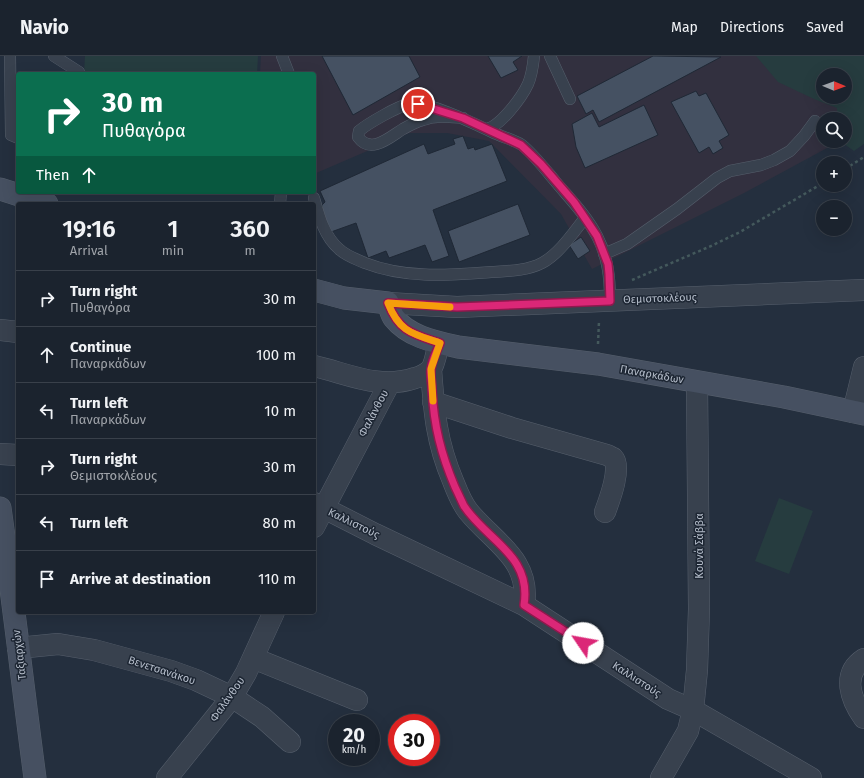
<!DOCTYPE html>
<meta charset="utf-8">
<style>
:root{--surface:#1b232e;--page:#282f3a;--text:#f1f3f6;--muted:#a0a4aa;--line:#39404a}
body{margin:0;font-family:"Fira Sans",sans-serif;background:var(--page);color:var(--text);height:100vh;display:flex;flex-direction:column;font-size:15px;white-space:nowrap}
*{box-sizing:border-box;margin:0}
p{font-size:13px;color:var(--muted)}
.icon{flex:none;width:22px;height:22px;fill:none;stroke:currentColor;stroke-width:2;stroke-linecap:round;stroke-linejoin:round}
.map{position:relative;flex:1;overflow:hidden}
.panel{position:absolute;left:16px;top:146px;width:300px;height:412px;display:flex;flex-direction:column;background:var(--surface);border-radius:4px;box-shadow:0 4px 16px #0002,0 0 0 1px var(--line)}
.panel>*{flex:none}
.hud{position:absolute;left:16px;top:16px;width:300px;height:122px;border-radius:4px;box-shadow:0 4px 16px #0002,0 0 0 1px var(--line);background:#0b6e4f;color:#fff;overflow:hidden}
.needle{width:26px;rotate:91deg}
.controls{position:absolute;left:816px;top:12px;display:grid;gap:8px}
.controls a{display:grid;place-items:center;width:36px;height:36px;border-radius:50%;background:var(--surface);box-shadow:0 4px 16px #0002,0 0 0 1px var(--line);font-size:20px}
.speed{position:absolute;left:328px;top:658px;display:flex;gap:8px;font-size:20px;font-weight:700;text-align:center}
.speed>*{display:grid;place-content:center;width:52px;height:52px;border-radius:50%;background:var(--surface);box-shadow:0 4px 16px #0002,0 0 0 1px var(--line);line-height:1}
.speed small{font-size:10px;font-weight:400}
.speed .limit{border:6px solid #d22;background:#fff;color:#111}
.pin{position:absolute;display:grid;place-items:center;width:34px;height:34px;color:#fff;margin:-17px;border:2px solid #fff;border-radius:50%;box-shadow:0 1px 4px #0007}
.me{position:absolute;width:44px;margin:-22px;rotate:303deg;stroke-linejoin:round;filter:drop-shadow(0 0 3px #0008)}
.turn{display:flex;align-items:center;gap:14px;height:84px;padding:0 20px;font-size:18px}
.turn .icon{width:52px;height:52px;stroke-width:2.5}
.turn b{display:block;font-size:28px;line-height:34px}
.then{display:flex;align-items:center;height:38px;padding:0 20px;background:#0003;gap:8px;font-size:15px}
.eta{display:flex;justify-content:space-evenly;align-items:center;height:68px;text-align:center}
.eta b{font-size:24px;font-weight:600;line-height:28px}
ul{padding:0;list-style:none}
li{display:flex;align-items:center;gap:12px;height:56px;padding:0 20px;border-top:1px solid var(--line)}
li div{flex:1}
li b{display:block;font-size:15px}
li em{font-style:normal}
header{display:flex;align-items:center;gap:24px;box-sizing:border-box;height:56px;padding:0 20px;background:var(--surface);border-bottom:1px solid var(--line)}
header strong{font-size:19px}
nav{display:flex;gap:22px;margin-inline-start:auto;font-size:14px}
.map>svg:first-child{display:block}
.medical{fill:#32303f;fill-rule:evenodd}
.green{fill:#263c3f;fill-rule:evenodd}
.building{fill:#455162;stroke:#1f2835}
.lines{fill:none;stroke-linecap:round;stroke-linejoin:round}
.lane-casing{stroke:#565f6c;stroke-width:12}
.street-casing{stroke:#565f6c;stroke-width:22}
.secondary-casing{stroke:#565f6c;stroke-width:23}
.path{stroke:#44595c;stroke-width:2.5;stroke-dasharray:3 3;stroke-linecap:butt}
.lane{stroke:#38414e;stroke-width:11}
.street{stroke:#38414e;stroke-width:21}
.secondary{stroke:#465061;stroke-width:22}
.route-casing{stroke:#8e194d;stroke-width:10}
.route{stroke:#db2777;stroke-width:7}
.slow{stroke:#f59e0b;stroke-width:7}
.labels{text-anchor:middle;stroke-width:3;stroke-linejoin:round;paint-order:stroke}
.street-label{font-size:11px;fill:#b4bcc9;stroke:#1d2633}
</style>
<header>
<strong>Navio</strong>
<nav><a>Map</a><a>Directions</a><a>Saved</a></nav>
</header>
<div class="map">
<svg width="864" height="722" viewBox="0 0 864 722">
<rect width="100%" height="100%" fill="#242f3e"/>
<path class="medical" d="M261 0H864L845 63H823V85H840L744 137 592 213 561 158 489 85 447 77H409L314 118V18H260ZM823 19H845V41H823Z"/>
<path class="green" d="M85 0H258L257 18H84Z
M756 0H864V88L854 95 840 85H845V63H837V52L814 43 778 26ZM823 19H845V41H823Z
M779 442 813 455 789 518 755 505Z"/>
<path class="building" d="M322 0H409L420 21 353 59Z
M488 0H522L513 6 518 14 501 22Z
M653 0 721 1 599 66 593 54 586 58 577 40Z
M696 35 699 40 706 37 729 79 719 85 723 92 713 98 709 91 699 97 671 46Z
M644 49 658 79 585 112 576 91 572 68 592 57 599 71Z
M463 80 468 93 474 91 475 94 492 88 507 125 433 154 449 200 432 206 425 189 389 202 386 195 368 202 356 167 331 176 323 159 322 149 325 146 320 135 424 88 428 98 455 88 453 83Z
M518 148 530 179 459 206 448 175Z
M581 181 590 195 578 203 569 189Z"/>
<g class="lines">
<g class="lane-casing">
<path id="lane" d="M10 0 11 79 18 82
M54 0 79 16
M282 0 289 18
M550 0 570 43
M463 62C450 61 436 59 423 64 416 66 410 69 403 73 390 81 371 99 358 81L359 75C367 68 398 50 409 48 427 44 477 69 494 77 503 81 514 84 522 89 534 99 545 113 555 125 570 143 586 159 597 180 608 201 610 222 610 245
M486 73C500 71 522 41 528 28 532 19 533 10 534 0
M314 142C319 160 324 180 339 193 346 200 356 203 365 207 406 223 449 219 491 216 507 215 527 215 542 207 559 198 573 177 585 162
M280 148 281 136
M604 198 627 188 677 153 717 122 730 115 761 109 774 104 790 95 804 80 815 65"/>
</g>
<g class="street-casing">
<path id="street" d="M388 247 457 251 864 234
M0 274 18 276
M314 310C349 318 379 334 415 322 420 321 428 317 431 313 435 308 437 293 439 287
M431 313C434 355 436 385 453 425 457 435 461 446 468 455 493 486 531 503 524 549
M433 346 512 372 607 399C608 399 612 402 613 402 622 411 609 445 605 456
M853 356 864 311
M0 398 18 399
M314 447 375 478 524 549 668 643 693 654 811 722
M314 471 389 328
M18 592 58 588 94 594 171 615 196 624 232 641 262 661 290 686
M253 602 357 644
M864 603C841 618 851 644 864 662
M167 722 232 641 246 617 274 556
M661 722 688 675 693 654 697 614 699 553 697 326"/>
</g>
<g class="secondary-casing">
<path id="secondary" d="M0 133 47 148
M314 234 344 242 388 247C390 252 391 258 394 262 409 281 436 286 458 291L598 308 784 341 864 358
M0 452C13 542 23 632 35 722"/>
</g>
<path class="path" d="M845 113 864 101
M632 224 711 190 740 176 823 127
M598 288 599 265"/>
<use href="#lane" class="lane"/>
<use href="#street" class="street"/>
<use href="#secondary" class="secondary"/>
</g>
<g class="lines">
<g class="route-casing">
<path id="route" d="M418 48 463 62 521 89 541 108 574 146 597 180 608 208 609 218 610 245 457 251 388 247C399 276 413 278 440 287 437 295 432 304 431 313 430 319 432 327 432 334 434 370 441 398 455 431 458 437 461 444 464 450 487 485 532 499 524 549L583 587"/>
</g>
<use href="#route" class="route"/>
<path class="slow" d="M433 345 431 313 440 287C413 278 399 276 388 247L450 251"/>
</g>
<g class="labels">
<g class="street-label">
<text transform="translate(660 242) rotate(-2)" y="4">Θεμιστοκλέους</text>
<text transform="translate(652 318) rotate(10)" y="4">Παναρκάδων</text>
<text transform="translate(373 357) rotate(-62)" y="4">Φαλάνθου</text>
<text transform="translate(354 467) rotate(26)" y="4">Καλλιστούς</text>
<text transform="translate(699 490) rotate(-90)" y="4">Κουνά Σάββα</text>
<text transform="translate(19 599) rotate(-97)" y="4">Ταξιαρχών</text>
<text transform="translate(162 614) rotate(18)" y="4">Βενετσανάκου</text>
<text transform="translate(637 623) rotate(33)" y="4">Καλλιστούς</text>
<text transform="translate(227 643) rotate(-55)" y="4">Φαλάνθου</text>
</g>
</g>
</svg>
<div class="controls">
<a><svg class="needle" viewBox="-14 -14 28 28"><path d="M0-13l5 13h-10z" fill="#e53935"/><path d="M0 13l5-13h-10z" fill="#a0a4aa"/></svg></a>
<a><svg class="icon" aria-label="search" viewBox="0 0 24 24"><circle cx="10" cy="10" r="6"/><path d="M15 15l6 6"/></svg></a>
<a>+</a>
<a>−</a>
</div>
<div class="speed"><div>20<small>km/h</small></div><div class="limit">30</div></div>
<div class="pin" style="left:418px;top:48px;background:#d93025"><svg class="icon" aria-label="arrive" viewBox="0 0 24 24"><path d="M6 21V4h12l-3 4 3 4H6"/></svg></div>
<svg class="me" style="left:583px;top:587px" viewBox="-20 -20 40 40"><circle r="19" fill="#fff"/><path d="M0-13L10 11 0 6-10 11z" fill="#db2777"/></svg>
<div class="hud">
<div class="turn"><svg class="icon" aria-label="right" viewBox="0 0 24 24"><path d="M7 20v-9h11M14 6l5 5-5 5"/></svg><div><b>30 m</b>Πυθαγόρα</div></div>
<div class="then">Then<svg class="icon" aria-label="ahead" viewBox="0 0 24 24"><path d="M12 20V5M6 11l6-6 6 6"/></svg></div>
</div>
<section class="panel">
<div class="eta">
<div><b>19:16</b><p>Arrival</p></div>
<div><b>1</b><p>min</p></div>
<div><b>360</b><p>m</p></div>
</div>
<ul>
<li><svg class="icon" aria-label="right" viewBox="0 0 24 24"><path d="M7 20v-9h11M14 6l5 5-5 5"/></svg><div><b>Turn right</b><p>Πυθαγόρα</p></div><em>30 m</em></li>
<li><svg class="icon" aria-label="ahead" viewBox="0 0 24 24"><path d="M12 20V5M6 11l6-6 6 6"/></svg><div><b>Continue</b><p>Παναρκάδων</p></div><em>100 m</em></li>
<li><svg class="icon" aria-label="left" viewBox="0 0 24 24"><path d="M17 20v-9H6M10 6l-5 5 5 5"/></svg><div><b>Turn left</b><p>Παναρκάδων</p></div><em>10 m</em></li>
<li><svg class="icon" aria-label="right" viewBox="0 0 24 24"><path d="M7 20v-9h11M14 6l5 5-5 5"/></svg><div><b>Turn right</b><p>Θεμιστοκλέους</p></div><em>30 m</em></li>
<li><svg class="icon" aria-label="left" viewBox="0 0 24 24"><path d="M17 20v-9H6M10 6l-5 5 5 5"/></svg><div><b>Turn left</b></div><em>80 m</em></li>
<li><svg class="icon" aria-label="arrive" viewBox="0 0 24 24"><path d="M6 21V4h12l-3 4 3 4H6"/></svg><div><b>Arrive at destination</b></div><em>110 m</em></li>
</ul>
</section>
</div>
